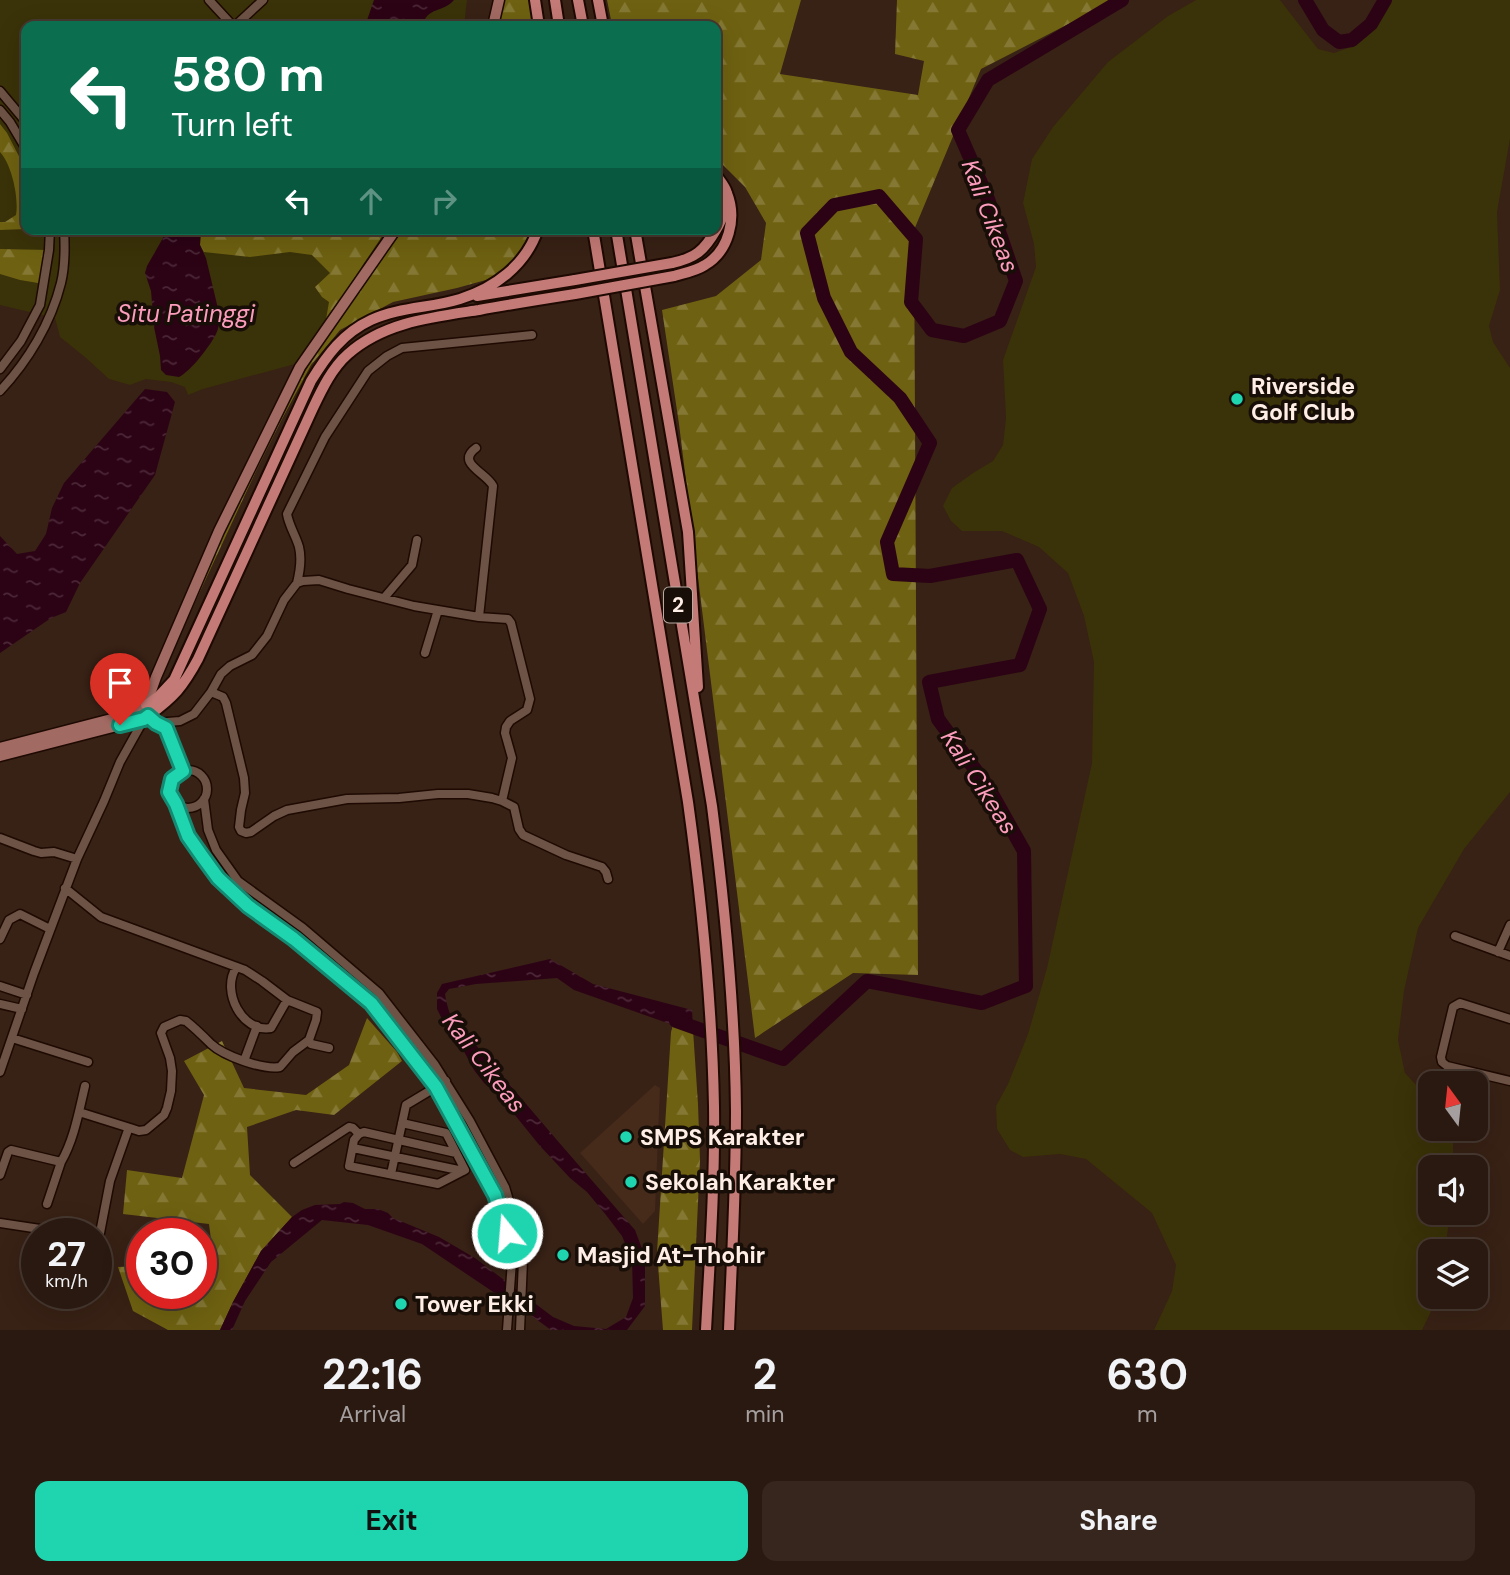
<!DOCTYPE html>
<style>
:root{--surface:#2a1910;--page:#36261e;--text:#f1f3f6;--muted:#a5a09f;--line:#463830;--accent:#1fd5b0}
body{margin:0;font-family:"DM Sans",sans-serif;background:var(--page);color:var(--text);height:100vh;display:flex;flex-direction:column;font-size:26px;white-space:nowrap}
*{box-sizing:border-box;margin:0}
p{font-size:23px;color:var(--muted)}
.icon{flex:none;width:38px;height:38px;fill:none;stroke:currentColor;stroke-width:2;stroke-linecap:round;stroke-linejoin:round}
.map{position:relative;height:1330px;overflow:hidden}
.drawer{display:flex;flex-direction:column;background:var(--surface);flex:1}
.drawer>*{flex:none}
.top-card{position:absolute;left:21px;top:21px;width:700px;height:214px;border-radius:14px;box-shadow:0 7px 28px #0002,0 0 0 2px var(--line);background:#0b6e4f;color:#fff;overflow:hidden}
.needle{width:46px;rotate:345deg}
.buttons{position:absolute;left:1418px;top:1071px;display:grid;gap:14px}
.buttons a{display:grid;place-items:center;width:70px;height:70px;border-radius:14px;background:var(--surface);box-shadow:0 7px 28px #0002,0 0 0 2px var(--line);font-size:35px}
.speed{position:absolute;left:21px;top:1218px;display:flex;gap:14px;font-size:35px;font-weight:700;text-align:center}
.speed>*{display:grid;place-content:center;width:91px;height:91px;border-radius:50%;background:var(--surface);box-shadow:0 7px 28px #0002,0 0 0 2px var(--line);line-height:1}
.speed small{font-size:18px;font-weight:400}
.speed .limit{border:10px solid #d22;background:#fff;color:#111}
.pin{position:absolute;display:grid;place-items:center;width:60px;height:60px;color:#fff;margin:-72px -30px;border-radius:50% 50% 50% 0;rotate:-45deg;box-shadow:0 0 7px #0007}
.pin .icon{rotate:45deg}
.me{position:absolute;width:77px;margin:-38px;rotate:343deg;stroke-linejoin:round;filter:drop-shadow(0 0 5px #0008)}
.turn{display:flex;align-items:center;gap:24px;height:147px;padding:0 35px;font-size:32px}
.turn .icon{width:91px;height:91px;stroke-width:2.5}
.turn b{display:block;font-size:49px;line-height:60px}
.lanes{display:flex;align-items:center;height:66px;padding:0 35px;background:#0003;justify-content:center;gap:35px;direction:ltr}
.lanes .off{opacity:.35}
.eta{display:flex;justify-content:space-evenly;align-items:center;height:119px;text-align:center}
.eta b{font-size:42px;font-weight:700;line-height:49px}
.primary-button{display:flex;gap:14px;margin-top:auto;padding:14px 35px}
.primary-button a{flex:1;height:80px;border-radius:14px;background:var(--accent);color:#111;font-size:28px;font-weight:700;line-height:80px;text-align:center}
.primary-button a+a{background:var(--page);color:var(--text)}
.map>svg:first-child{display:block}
.built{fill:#462a1a}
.grass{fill:#3a3208}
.forest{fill:url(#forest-firs)}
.water{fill:url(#water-ripples)}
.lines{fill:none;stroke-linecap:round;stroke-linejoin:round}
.river{stroke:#2c0315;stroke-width:14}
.minor-casing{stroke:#1e0a02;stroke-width:11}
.major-casing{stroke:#1e0a02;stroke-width:13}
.highway-casing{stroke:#1e0a02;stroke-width:14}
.minor{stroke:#6d5345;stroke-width:8}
.major{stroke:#a16a62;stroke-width:10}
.highway{stroke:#c47a76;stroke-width:10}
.highway-bridge-casing{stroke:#1e0a02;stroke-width:14;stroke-linecap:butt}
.highway-bridge{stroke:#c47a76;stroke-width:10}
.route-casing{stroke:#148a72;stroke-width:18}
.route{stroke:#1fd5b0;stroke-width:12}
.poi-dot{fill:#1fd5b0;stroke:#180e08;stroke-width:2.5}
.labels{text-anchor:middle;stroke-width:7;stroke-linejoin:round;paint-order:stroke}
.shield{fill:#180e08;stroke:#b9aba3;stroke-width:2}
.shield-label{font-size:21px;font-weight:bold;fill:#feeee6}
.poi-label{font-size:23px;font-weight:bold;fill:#feeee6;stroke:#180e08;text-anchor:start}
.water-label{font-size:24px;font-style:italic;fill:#fd9dbd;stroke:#180e08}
</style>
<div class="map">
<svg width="1510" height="1330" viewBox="0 0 1510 1330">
<defs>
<pattern id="forest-firs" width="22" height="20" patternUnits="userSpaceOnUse" patternTransform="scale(1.75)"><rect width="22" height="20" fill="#6e6111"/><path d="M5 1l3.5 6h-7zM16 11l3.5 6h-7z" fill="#847834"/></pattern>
<pattern id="water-ripples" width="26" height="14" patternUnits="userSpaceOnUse" patternTransform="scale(1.75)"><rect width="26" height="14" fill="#2c0315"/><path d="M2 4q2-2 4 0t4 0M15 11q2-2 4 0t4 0" fill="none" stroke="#4c2837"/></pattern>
</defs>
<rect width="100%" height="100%" fill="#382115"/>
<path class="built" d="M655 1085 660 1088 655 1211 643 1224 580 1153Z"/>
<path class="grass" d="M0 0H467L464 26H26V229H388L325 325 323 326 295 364 203 389 188 395 185 387 171 382 146 379 130 385 109 379 86 358 60 337 55 318 0 305Z
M1196 0H1280L1318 49 1334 53 1348 48 1371 31 1390 0H1510V139L1497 212 1500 290 1489 326 1493 342 1510 368V792L1464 849 1418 928 1404 991 1398 1040 1405 1073 1430 1100V1129H1453V1167H1430V1213H1450L1445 1251H1430V1297H1438L1422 1330H1154L1172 1291 1176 1265 1152 1213 1086 1159 1060 1154 1023 1157 1010 1150 997 1129 996 1106 1008 1084 1028 1034 1047 968 1092 763 1094 662 1084 616 1068 573 1039 547 1002 531H962L951 521 943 506 952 488 973 473 993 461 1003 445 1006 418 1003 360 1036 267 1034 244 1023 203 1032 159 1053 127 1108 62 1168 16Z"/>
<path class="forest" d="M503 0H532L536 26H496Z
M607 0H801L780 74 918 95 924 61 895 54 897 0H1115L981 69 914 230 918 975 853 973 755 1038 679 424 662 310 716 296 761 260 766 223 745 187 716 158V26H614L611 20Z
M0 124 7 133 26 170V229L0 230V222H5L16 215C19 198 12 165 0 152Z
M201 229H387L364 263 325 325 329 302 322 297 315 287 330 273 312 255 290 252 250 257 204 252 200 245Z
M402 229H533L526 249 493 278 457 288 393 302 340 330 311 365 281 421 257 469 164 669H162C211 566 254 460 311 361 337 314 374 275 402 229Z
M0 249 49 250 44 284 20 280 0 274Z
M367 1018 397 1052 402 1061 334 1115 296 1110 247 1127 250 1175 292 1217 261 1251 233 1302 220 1330H168L133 1311 118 1267 142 1266V1293H201V1264L214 1263 209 1224 123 1214 127 1170 182 1178 204 1095 184 1061 222 1041 244 1088 306 1095 349 1065Z
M673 1025 693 1030 698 1104 700 1160 692 1330H663L657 1252 671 1032Z"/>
<path class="water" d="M374 0H454C443 13 428 6 422 26H365Z
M168 229H201L200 245 206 258 220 317C219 323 219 328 216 334 210 346 191 371 179 377L166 375 161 370 160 356 154 327 151 291 145 273 147 266Z
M145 389 167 392 175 402 155 475 80 583 66 612 51 618 0 653V536L17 554 35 551 46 534 52 508 64 483Z
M550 959 593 984 692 1010 693 1030 673 1025 574 990 557 978 476 984 449 989 445 994C449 1017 453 1023 470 1038L556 1139 635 1230 645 1257V1306L627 1330H551L525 1311 511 1304 422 1244 368 1225 322 1220 271 1262 245 1301 232 1330H220L233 1302 261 1251 292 1217 302 1210 315 1205 340 1204 344 1202 353 1203 365 1209H378L388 1213 393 1218 439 1237 475 1258 553 1317 574 1326 606 1329 626 1317 633 1298 632 1260 622 1236 606 1215 587 1192 570 1178 540 1146 501 1098 484 1083 474 1070 461 1046 448 1031 437 1009V993L442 984Z"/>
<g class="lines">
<path class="river" d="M1305 0 1323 30 1339 42 1352 40 1371 24 1385 0
M676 1021 783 1059 867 981 982 1003 1026 986 1024 851 988 787 938 719 929 682 1020 665 1040 609 1017 560 930 576 893 574 887 542 930 443 900 398 851 352 824 298 807 233 834 205 879 196 916 239 911 302 932 330 964 336 1000 321 1016 281 988 199 958 130 988 80 1122 0"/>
<g class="minor-casing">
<path id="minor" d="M209 0 233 26
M235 26 263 0
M0 91 26 122
M0 110 10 122 26 149
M0 369 21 341 40 305 49 250 50 229
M0 391C28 361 51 323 61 283 65 267 65 246 64 229
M476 448C455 463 487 473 493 486L479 617
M297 583C300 571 302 559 299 547 296 536 289 526 287 514L325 437 368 371 387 356 402 348 532 335
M384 598 412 565 417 540
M425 653 438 610
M211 692 223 697 226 703 244 778 245 793 241 810 239 827 241 831 246 833 251 832 274 816 287 810 347 799 399 798 438 794H468L492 798 502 801
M155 723 180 721 194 714 211 692 221 674 230 666 252 655 267 636 284 600 297 583 303 581 319 580 348 589 414 606 479 617 508 619 511 623 530 699 527 710 510 721 506 727 505 733 512 758 502 801 514 807 519 829 523 835 566 855 602 867 606 872 608 879
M156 723 165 728 183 771
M169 789a19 19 0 1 1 38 0a19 19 0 1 1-38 0Z
M204 799 208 830 216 850 238 881 303 928 379 993 435 1065 470 1121 505 1187 518 1231 523 1261 520 1330
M176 804 189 836 218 878 248 906 294 939 371 1003 436 1087 495 1195 507 1233 512 1261 507 1330
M0 838 34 851 41 853 54 852 77 859
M65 888 101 917 245 970 262 981 287 1000 317 1012 316 1020 309 1040 311 1044 329 1048
M1455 936 1510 956
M0 939 9 920 20 914 50 929
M1498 952 1510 925
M236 968C221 991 242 1033 271 1028L287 1000
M0 986 27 995
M0 1004 22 1009
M1510 1019 1460 1003 1453 1007 1441 1057 1442 1062 1447 1066 1510 1081
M12 1038 88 1062
M244 1061 257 1026
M0 1072 34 973 77 859 104 801 120 762 144 719
M79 1112 130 1128
M359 1134 354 1140 349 1166 438 1184 465 1170 446 1133 402 1123
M353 1148 463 1171
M294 1163 349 1127 353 1128 359 1134 364 1132 456 1153
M391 1174 406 1105 446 1081
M0 1175 8 1152 11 1150 61 1162C74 1140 79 1111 85 1086
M47 1204 61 1162
M0 1223 40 1229 51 1234
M96 1239 100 1233 110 1181 128 1130 130 1128 139 1131 146 1130 164 1115 167 1108 171 1091 172 1071 170 1058 161 1033 164 1027 180 1020 186 1021C195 1028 203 1036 211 1044 224 1056 263 1070 280 1067L293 1052 309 1040"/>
</g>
<g class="major-casing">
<path id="major" d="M493 26 499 0
M144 719 146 705 156 677 219 531 300 367 396 229
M0 748 123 716 136 712 146 705
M0 756 144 719 148 716"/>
</g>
<g class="highway-casing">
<path id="highway" d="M535 0 539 26
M555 0 559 26
M578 0 583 26
M598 0 603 26
M593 229 688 802C702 903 712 1004 714 1106 715 1180 710 1255 706 1330
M616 229 712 806C725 907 735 1009 736 1111 736 1184 732 1257 729 1330
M635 229 688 532 698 687
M672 263C695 258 704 251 716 230 719 225 722 219 723 214 723 206 719 199 716 192
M674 276C684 273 696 271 705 265 729 251 737 218 727 193 725 186 720 181 716 175
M477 296 575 280
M146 705 159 696 174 680 311 381C327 355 343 333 371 320 399 307 431 308 460 299 495 288 526 265 538 229
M148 716C174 697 183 687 198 659L313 408C322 389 332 368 348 354 384 322 433 317 479 310 511 304 543 299 575 294"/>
</g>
<use href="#minor" class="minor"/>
<use href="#major" class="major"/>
<use href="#highway" class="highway"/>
<g class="highway-bridge-casing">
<path id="highway-bridge" d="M575 280 672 263
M575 294 674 276"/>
</g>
<use href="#highway-bridge" class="highway-bridge"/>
</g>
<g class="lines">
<g class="route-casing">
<path id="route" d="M120 725 144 719 148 716 156 723 166 728 183 771 172 779 169 792 176 804 188 836 202 856 218 878 248 906 294 939 371 1003 436 1087 495 1195 507 1233"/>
</g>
<use href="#route" class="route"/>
</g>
<g class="poi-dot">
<circle cx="1237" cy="399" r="7"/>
<circle cx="626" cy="1137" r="7"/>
<circle cx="631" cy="1182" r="7"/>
<circle cx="563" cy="1255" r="7"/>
<circle cx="401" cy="1304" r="7"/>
</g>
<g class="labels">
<rect class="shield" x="664" y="587.5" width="28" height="35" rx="5"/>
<g class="shield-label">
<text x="678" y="612">2</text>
</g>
<g class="poi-label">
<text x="1251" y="394">Riverside<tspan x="1251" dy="26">Golf Club</tspan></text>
<text x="640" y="1145">SMPS Karakter</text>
<text x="645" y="1190">Sekolah Karakter</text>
<text x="577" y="1263">Masjid At-Thohir</text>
<text x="415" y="1312">Tower Ekki</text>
</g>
<g class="water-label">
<text transform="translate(990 216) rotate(69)" y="8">Kali Cikeas</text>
<text x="186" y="322">Situ Patinggi</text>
<text transform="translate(979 782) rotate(57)" y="8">Kali Cikeas</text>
<text transform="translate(484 1063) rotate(52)" y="8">Kali Cikeas</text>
</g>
</g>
</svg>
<div class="buttons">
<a><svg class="needle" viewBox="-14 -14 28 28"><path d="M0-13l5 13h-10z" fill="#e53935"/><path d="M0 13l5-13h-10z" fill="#a5a09f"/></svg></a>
<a><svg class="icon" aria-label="sound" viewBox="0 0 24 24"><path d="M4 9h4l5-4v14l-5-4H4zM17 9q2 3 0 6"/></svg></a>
<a><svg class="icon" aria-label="layers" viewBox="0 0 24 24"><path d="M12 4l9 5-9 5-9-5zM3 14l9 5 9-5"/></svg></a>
</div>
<div class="speed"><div>27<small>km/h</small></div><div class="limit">30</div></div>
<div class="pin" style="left:120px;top:725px;background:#d93025"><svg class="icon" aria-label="arrive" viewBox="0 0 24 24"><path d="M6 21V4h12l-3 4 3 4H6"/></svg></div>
<svg class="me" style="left:507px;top:1233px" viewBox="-20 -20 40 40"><circle r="17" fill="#1fd5b0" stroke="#fff" stroke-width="3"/><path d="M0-11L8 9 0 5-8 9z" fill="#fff"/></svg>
<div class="top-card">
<div class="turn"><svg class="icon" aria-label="left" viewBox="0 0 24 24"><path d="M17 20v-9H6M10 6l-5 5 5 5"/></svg><div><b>580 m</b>Turn left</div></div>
<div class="lanes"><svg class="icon" aria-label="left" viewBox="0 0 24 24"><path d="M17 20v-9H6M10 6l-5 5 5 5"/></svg><svg class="icon off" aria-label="ahead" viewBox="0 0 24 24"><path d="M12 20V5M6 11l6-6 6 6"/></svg><svg class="icon off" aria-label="right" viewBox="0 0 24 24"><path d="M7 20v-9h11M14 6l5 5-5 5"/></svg></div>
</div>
</div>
<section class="drawer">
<div class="eta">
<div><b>22:16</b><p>Arrival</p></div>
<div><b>2</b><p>min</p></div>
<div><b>630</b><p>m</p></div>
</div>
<div class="primary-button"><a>Exit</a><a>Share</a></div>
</section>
